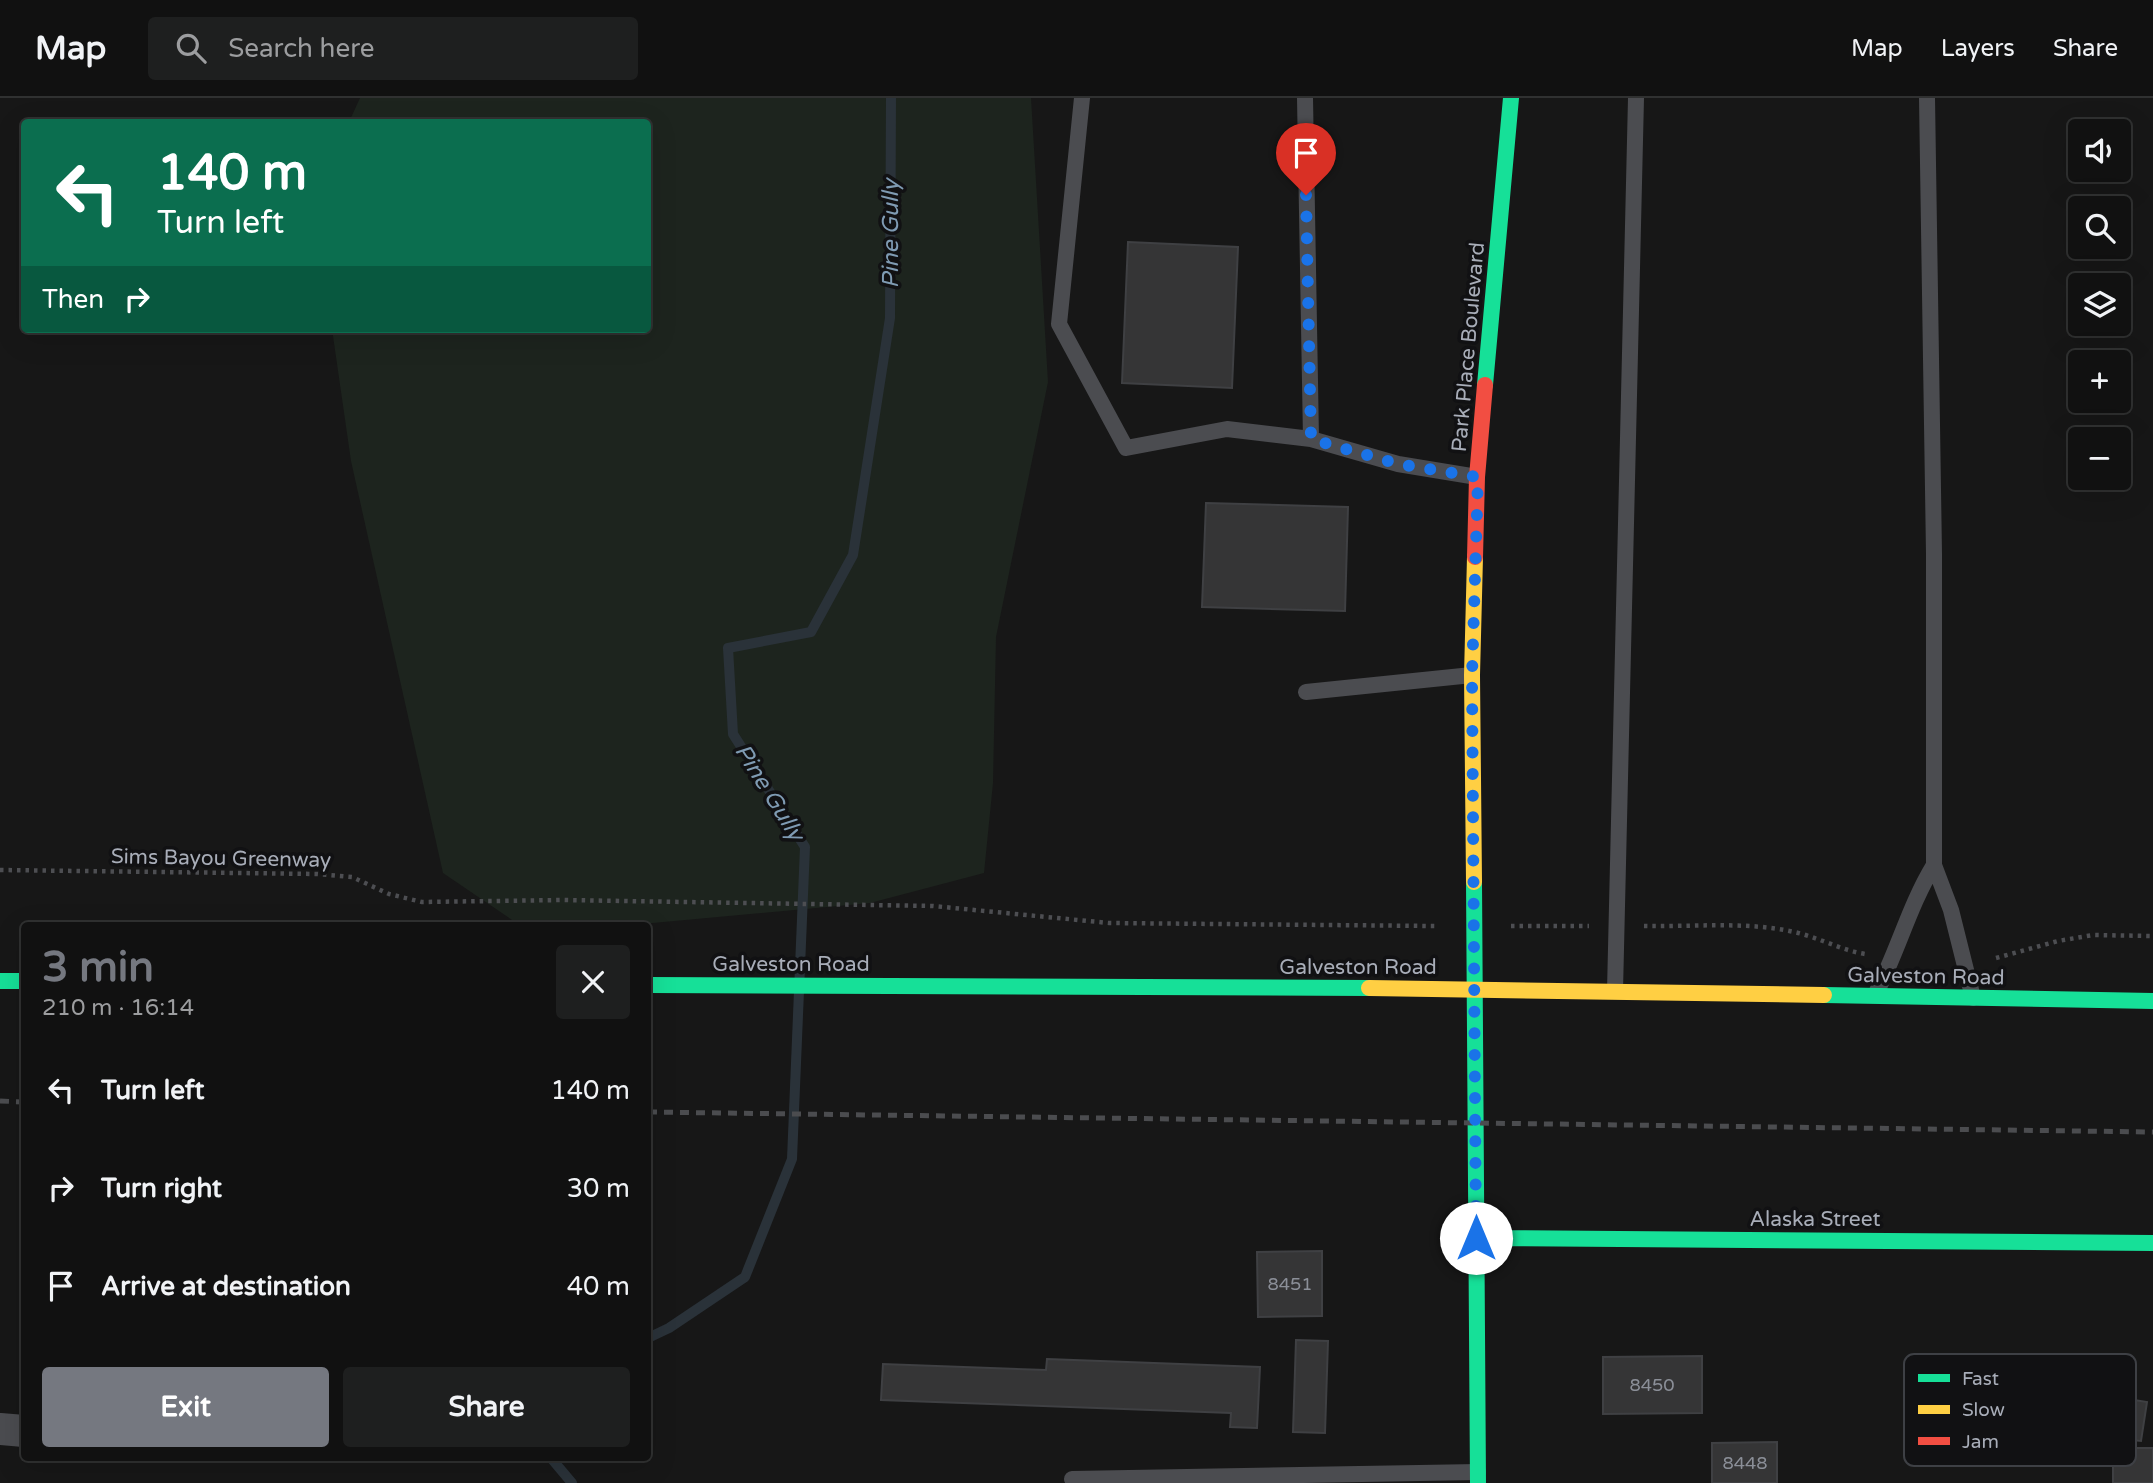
<!DOCTYPE html>
<meta charset="utf-8">
<style>
:root{--surface:#111;--page:#1e1f1f;--text:#f1f3f6;--muted:#9c9d9f;--line:#303131;--accent:#757880}
body{margin:0;font-family:"Varela Round",sans-serif;background:var(--page);color:var(--text);height:100vh;display:flex;flex-direction:column;font-size:26px;white-space:nowrap}
*{box-sizing:border-box;margin:0}
p{font-size:23px;color:var(--muted)}
.icon{flex:none;width:38px;height:38px;fill:none;stroke:currentColor;stroke-width:2;stroke-linecap:round;stroke-linejoin:round}
.map{position:relative;flex:1;overflow:hidden}
.side{position:absolute;left:21px;top:824px;width:630px;height:539px;display:flex;flex-direction:column;background:var(--surface);border-radius:7px;box-shadow:0 7px 28px #0002,0 0 0 2px var(--line)}
.side>*{flex:none}
.guide{position:absolute;left:21px;top:21px;width:630px;height:214px;border-radius:7px;box-shadow:0 7px 28px #0002,0 0 0 2px var(--line);background:#0b6e4f;color:#fff;overflow:hidden}
.controls{position:absolute;left:2068px;top:21px;display:grid;gap:14px}
.controls a{display:grid;place-items:center;width:63px;height:63px;border-radius:7px;background:var(--surface);box-shadow:0 7px 28px #0002,0 0 0 2px var(--line);font-size:35px}
.pin{position:absolute;display:grid;place-items:center;width:60px;height:60px;color:#fff;margin:-72px -30px;border-radius:50% 50% 50% 0;rotate:-45deg;box-shadow:0 0 7px #0007}
.pin .icon{rotate:45deg}
.me{position:absolute;width:77px;margin:-38px;rotate:0deg;stroke-linejoin:round;filter:drop-shadow(0 0 5px #0008)}
.turn{display:flex;align-items:center;gap:24px;height:147px;padding:0 21px;font-size:32px}
.turn .icon{width:91px;height:91px;stroke-width:2.5}
.turn b{display:block;font-size:49px;line-height:60px}
.then{display:flex;align-items:center;height:66px;padding:0 21px;background:#0003;gap:14px;font-size:26px}
.round{display:grid;place-items:center;flex:none;width:74px;height:74px;border-radius:7px;background:var(--page)}
.head{display:flex;align-items:center;justify-content:space-between;height:119px;padding:0 21px}
h1{font-size:42px;font-weight:700;line-height:52px;color:var(--accent)}
.button{display:flex;gap:14px;margin-top:auto;padding:14px 21px}
.button a{flex:1;height:80px;border-radius:7px;background:var(--accent);color:#fff;font-size:28px;font-weight:700;line-height:80px;text-align:center}
.button a+a{background:var(--page);color:var(--text)}
ul{padding:0;list-style:none}
li{display:flex;align-items:center;gap:21px;height:98px;padding:0 21px}
li div{flex:1}
li b{display:block;font-size:26px}
li em{font-style:normal}
header{display:flex;align-items:center;gap:42px;box-sizing:border-box;height:98px;padding:0 35px;background:var(--surface);border-bottom:2px solid var(--line)}
header strong{font-size:33px}
nav{display:flex;gap:38px;margin-inline-start:auto;font-size:24px}
.search{width:490px;height:63px;background:var(--page);display:flex;align-items:center;gap:18px;box-sizing:border-box;padding:0 24px;border-radius:7px;color:var(--muted);font-size:26px}
.map>svg:first-child{display:block}
.green{fill:#1d241e}
.lines{fill:none;stroke-linecap:round;stroke-linejoin:round}
.stream{stroke:#2a3239;stroke-width:10}
.building{fill:#353536;stroke:#3f4043;stroke-width:2}
.path{stroke:#4d4e52;stroke-width:4.5;stroke-dasharray:3.5 5;stroke-linecap:butt}
.lane{stroke:#4b4c50;stroke-width:16}
.street{stroke:#4b4c50;stroke-width:32}
.fast{stroke:#16e098;stroke-width:16}
.slow{stroke:#ffcf43;stroke-width:16}
.jam{stroke:#f24e42;stroke-width:16}
.rail{stroke:#4b4c4f;stroke-width:5;stroke-dasharray:9 7;stroke-linecap:butt}
.route{stroke:#1a73e8;stroke-width:12;stroke-dasharray:0 21.6}
.labels{text-anchor:middle;stroke-width:7;stroke-linejoin:round;paint-order:stroke}
.number-label{font-size:18px;fill:#8b8f98}
.street-label{font-size:21px;fill:#a8adb8;stroke:#111113}
.water-label{font-size:23px;font-style:italic;fill:#7f9bb3;stroke:#111113}
.key{fill:#111113;stroke:#3e4045;stroke-width:2}
.key-label{font-size:19px;fill:#a8adb8}
</style>
<header>
<strong>Map</strong>
<div class="search"><svg class="icon" aria-label="search" viewBox="0 0 24 24"><circle cx="10" cy="10" r="6"/><path d="M15 15l6 6"/></svg>Search here</div>
<nav><a>Map</a><a>Layers</a><a>Share</a></nav>
</header>
<div class="map">
<svg width="2153" height="1385" viewBox="0 0 2153 1385">
<rect width="100%" height="100%" fill="#171717"/>
<path class="green" d="M360 0H1031L1048 284 996 539 993 685 984 775 870 805 620 828H521L443 775 351 363 332 231H648V24H349Z"/>
<g class="lines">
<path class="stream" d="M648 1240 669 1230 745 1179 792 1061 805 749 733 636 728 550 811 534 853 457 890 220 891 0
M551 1360 572 1385"/>
</g>
<path class="building" d="M1128 144 1238 149 1232 290 1122 285Z
M1206 405 1348 409 1345 513 1202 509Z
M1322 1153V1218L1258 1219 1257 1154Z
M1296 1242 1328 1243 1325 1335 1293 1334Z
M1702 1258V1315L1603 1316V1259Z
M1047 1261 1260 1269 1257 1330 1230 1329 1231 1315 881 1302 883 1266 1046 1272Z
M2128 1301 2147 1304 2141 1343 2122 1341Z
M1777 1344V1385H1712V1345Z
M2113 1350H2153V1385H2113Z"/>
<g class="lines">
<path class="path" d="M0 772 317 776 352 779 389 796 422 804 563 802 933 808 1109 825 1435 828
M1511 828H1589
M1644 828C1692 829 1746 823 1794 834 1818 839 1840 852 1865 856
M1996 860 2058 843 2093 837 2153 838"/>
<path class="lane" d="M1082 0 1059 226 1126 350 1227 331 1311 341 1305 0
M1927 0 1934 456V767L1951 812 1973 900
M1311 341 1398 366 1477 379
M1306 594 1472 577
M1615 893 1636 0
M1876 895C1898 853 1909 808 1934 767
M1072 1381 1478 1374"/>
<path class="street" d="M0 1331 24 1333"/>
<path class="fast" d="M1485 287 1511 0
M1474 784 1478 1385
M0 883H24
M648 887 1369 890
M1824 897 2153 903
M1476 1140 2153 1145"/>
<path class="slow" d="M1474 784 1472 577 1475 459
M1369 890 1824 897"/>
<path class="jam" d="M1475 459 1477 379 1485 287"/>
<path class="rail" d="M0 1003 24 1004
M648 1014 2153 1034"/>
</g>
<g class="lines">
<path class="route" d="M1306 97 1311 341 1398 366 1478 379 1472 578 1476 1140"/>
</g>
<g class="labels">
<g class="number-label">
<text x="1290" y="1192">8451</text>
<text x="1652" y="1293">8450</text>
<text x="1745" y="1371">8448</text>
</g>
<g class="street-label">
<text transform="translate(1468 249) rotate(-85)" y="7">Park Place Boulevard</text>
<text transform="translate(221 760) rotate(1)" y="7">Sims Bayou Greenway</text>
<text x="791" y="873">Galveston Road</text>
<text x="1358" y="876">Galveston Road</text>
<text transform="translate(1926 878) rotate(1)" y="7">Galveston Road</text>
<text x="1815" y="1128">Alaska Street</text>
</g>
<g class="water-label">
<text transform="translate(890 136) rotate(-90)" y="8">Pine Gully</text>
<text transform="translate(770 694) rotate(58)" y="8">Pine Gully</text>
</g>
</g>
<rect x="1904" y="1256" width="232" height="112" rx="10" class="key"/>
<rect x="1918" y="1276" width="32" height="8" fill="#16e098"/>
<rect x="1918" y="1307" width="32" height="9" fill="#ffcf43"/>
<rect x="1918" y="1339" width="32" height="8" fill="#f24e42"/>
<g class="key-label">
<text x="1962" y="1287">Fast</text>
<text x="1962" y="1318">Slow</text>
<text x="1962" y="1350">Jam</text>
</g>
</svg>
<div class="controls">
<a><svg class="icon" aria-label="sound" viewBox="0 0 24 24"><path d="M4 9h4l5-4v14l-5-4H4zM17 9q2 3 0 6"/></svg></a>
<a><svg class="icon" aria-label="search" viewBox="0 0 24 24"><circle cx="10" cy="10" r="6"/><path d="M15 15l6 6"/></svg></a>
<a><svg class="icon" aria-label="layers" viewBox="0 0 24 24"><path d="M12 4l9 5-9 5-9-5zM3 14l9 5 9-5"/></svg></a>
<a>+</a>
<a>−</a>
</div>
<div class="pin" style="left:1306px;top:97px;background:#d93025"><svg class="icon" aria-label="arrive" viewBox="0 0 24 24"><path d="M6 21V4h12l-3 4 3 4H6"/></svg></div>
<svg class="me" style="left:1476px;top:1140px" viewBox="-20 -20 40 40"><circle r="19" fill="#fff"/><path d="M0-13L10 11 0 6-10 11z" fill="#1a73e8"/></svg>
<div class="guide">
<div class="turn"><svg class="icon" aria-label="left" viewBox="0 0 24 24"><path d="M17 20v-9H6M10 6l-5 5 5 5"/></svg><div><b>140 m</b>Turn left</div></div>
<div class="then">Then<svg class="icon" aria-label="right" viewBox="0 0 24 24"><path d="M7 20v-9h11M14 6l5 5-5 5"/></svg></div>
</div>
<section class="side">
<div class="head"><div><h1>3 min</h1><p>210 m · 16:14</p></div><a class="round"><svg class="icon" aria-label="close" viewBox="0 0 24 24"><path d="M6 6l12 12M18 6L6 18"/></svg></a></div>
<ul>
<li><svg class="icon" aria-label="left" viewBox="0 0 24 24"><path d="M17 20v-9H6M10 6l-5 5 5 5"/></svg><div><b>Turn left</b></div><em>140 m</em></li>
<li><svg class="icon" aria-label="right" viewBox="0 0 24 24"><path d="M7 20v-9h11M14 6l5 5-5 5"/></svg><div><b>Turn right</b></div><em>30 m</em></li>
<li><svg class="icon" aria-label="arrive" viewBox="0 0 24 24"><path d="M6 21V4h12l-3 4 3 4H6"/></svg><div><b>Arrive at destination</b></div><em>40 m</em></li>
</ul>
<div class="button"><a>Exit</a><a>Share</a></div>
</section>
</div>
